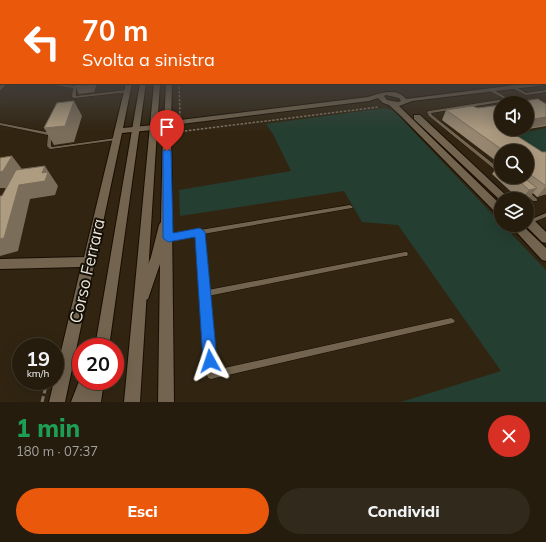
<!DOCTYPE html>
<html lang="it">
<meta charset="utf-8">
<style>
:root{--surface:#251c0e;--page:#31291c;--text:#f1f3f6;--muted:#a3a19e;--line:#423a2e;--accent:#ea580c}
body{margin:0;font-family:Mulish,sans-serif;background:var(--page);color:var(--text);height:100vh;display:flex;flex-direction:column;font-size:15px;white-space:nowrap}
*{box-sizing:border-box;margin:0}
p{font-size:13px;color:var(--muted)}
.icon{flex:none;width:22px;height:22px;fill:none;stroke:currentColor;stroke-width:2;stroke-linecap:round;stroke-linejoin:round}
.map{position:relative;height:402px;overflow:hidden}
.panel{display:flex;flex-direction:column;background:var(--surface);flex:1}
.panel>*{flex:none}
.top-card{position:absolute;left:0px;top:0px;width:546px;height:84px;box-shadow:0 4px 16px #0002,0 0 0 1px var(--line);background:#ea580c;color:#fff;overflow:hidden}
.buttons{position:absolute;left:494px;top:96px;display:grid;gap:8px}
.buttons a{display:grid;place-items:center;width:40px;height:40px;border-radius:50%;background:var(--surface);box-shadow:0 4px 16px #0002,0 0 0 1px var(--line);font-size:20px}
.speed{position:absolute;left:12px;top:338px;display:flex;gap:8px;font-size:20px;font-weight:700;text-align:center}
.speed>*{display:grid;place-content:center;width:52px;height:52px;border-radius:50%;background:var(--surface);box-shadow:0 4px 16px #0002,0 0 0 1px var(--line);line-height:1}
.speed small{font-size:10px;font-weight:400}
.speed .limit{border:6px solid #d22;background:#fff;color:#111}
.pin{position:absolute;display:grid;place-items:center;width:34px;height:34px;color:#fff;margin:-41px -17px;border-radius:50% 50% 50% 0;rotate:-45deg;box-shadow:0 0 4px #0007}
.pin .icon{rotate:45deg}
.me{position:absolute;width:44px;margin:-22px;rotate:355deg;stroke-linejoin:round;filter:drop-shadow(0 0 3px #0008)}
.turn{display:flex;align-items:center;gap:14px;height:84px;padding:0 16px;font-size:18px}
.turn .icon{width:52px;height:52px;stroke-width:2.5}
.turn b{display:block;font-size:28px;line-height:34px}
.round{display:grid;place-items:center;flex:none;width:42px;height:42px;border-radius:21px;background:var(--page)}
.head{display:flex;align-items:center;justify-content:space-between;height:68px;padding:0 16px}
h1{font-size:24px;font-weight:800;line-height:30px;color:#1e9e55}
.button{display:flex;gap:8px;margin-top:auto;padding:8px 16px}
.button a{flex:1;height:46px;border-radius:24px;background:var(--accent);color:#fff;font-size:16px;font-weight:800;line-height:46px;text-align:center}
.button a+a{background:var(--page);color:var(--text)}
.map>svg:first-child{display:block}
.green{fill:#243e31}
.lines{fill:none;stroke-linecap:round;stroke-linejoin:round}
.service-casing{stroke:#180d00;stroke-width:1}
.minor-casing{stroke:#180d00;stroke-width:2}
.secondary-casing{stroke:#180d00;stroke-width:2}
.path-far1{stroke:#7e7464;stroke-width:1.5;stroke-dasharray:2.5 1.5;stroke-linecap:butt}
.path{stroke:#7e7464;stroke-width:3;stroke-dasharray:6 3;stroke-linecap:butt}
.service{fill:#72644f;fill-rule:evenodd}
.minor{fill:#72644f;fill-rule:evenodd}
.secondary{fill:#72644f;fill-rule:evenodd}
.wall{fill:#96866f;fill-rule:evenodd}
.shaded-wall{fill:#7a6d5a}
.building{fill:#ae9c81;stroke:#7a6d5a}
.route{fill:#1a73e8;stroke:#114b97}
.labels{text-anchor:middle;stroke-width:4;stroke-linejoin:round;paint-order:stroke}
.near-street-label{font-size:17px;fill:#ede5d9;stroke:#140f07}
</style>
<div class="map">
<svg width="546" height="402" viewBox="0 0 546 402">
<rect width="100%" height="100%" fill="#312512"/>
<path class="green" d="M384 108 393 110 501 223V225H503L546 270V402H401L501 371 398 225 362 222 344 191 180 216 179 190 291 171 273 134 266 124Z
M546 128V162L506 136Z"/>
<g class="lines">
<g class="service-casing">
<path id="service" d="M44 83H53L76 86V96L128 90 130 91 128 92 74 98 72 97 73 88 46 84Z
M512 86H514L526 93 546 90V92L526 95 512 88Z
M490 89H492L509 99 528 102 530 103 528 104 527 103 508 101 431 113 432 115 501 170V173H499L429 116 427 112 429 111 505 99 490 91Z
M0 123 51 133V146L52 147 116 138 118 139 116 140 51 149H50L47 146 48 135 0 125Z
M525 189 527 190 537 199V201H533L523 192V190Z
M350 205 353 207 352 208 203 234 208 290 405 252H407L408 254 407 256H405L208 296 215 370 451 318 453 319 455 321 453 323 211 379 208 378 207 375 197 235 168 240H166L165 238 166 236 200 230Z
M546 213V217L531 223 529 224 527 223V221Z"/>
</g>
<g class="minor-casing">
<path id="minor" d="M545 81 546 85 412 101 399 106 501 205V215L497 214 401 116 389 105 383 103 378 98 369 101 181 124 171 127 174 402H158L160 264 148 299 143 301 138 299 136 295 151 257 159 225 161 222 163 129 122 133 65 402H49L81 267 0 269V259L84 257 126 83H132L123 128 164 124 166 83H172L171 122 180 120 368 97C380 93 397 87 406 99L531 83H545ZM386 95 399 98 401 101 398 102 387 100 384 96Z
M2 83H8L0 91V85Z
M414 115H420L510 199H501V201L414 119Z
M527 216 531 217 546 232V243L542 242 525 225H527Z
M510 225H522L546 248V261L542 260Z
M81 376V381H95L87 402H71Z"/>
</g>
<g class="secondary-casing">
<path id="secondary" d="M140 83H146L109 347H95Z
M154 83H160L140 402H124Z
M88 381H104L101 402H85Z"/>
</g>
<path class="path-far1" d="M179 83 180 116
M177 132 379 107"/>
<path class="path" d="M42 402 46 386"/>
<use href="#service" class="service"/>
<use href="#minor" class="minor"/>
<use href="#secondary" class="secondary"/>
</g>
<path class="wall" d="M546 104V126L511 132 542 152H546V194L537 197 533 193 528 199H519L492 174 499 164H500L442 120 446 110ZM501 151H527V177H501Z"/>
<path class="shaded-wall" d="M74 83H97L94 92 79 94Z
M74 101 82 116 74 142 54 145 44 128Z
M546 117V125L501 134V129H527V120Z
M12 156 25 173 7 190 5 188H0V172Z
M45 166 58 186 55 195 30 199 18 251 0 256V239L19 185 42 173Z
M546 186V194L537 197Z
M537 188 528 199H522L529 190Z"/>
<path class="building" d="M538 99 546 104V117L527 120V103H511Z
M74 101 65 126 44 128 57 103Z
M501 105V129H506L542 152H546V186L527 172V151H504L446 110 472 106 478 108Z
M12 156 3 171 0 172V158Z
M45 166 42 173 48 172 45 181 19 185 4 238 0 239V196H2L16 170Z
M514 177H523L537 188 529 190Z"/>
<linearGradient id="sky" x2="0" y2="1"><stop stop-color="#1b140a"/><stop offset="0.56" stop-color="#484644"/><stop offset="1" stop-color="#484644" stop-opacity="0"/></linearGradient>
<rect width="546" height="131" fill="url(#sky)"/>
<path class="route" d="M167 149 171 151 173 233 200 228 205 232 217 361 215 366 210 368 205 366 203 361 195 237 168 242 163 238V151Z"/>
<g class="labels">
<g class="near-street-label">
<text transform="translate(87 271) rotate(-77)" y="6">Corso Ferrara</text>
</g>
</g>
</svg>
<div class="buttons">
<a><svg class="icon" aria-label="sound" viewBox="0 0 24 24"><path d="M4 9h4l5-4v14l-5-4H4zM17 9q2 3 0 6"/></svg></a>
<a><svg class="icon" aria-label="search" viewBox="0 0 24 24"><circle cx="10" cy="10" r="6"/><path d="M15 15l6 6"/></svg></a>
<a><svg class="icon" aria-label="layers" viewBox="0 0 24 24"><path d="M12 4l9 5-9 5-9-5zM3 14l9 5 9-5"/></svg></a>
</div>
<div class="speed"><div>19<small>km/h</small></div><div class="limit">20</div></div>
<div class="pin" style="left:167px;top:151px;background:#d93025"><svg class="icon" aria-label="arrive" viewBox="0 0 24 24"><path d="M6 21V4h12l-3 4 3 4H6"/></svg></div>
<svg class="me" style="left:210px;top:361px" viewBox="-20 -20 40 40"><path d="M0-17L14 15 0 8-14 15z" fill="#1a73e8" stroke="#fff" stroke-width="4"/></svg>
<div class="top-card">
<div class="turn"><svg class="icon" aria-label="left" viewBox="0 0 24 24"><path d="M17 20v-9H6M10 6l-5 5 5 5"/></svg><div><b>70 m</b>Svolta a sinistra</div></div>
</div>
</div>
<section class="panel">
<div class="head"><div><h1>1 min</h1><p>180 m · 07:37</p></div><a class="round" style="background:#d93025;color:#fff"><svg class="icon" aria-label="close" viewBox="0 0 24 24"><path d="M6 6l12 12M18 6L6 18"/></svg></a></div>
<div class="button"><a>Esci</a><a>Condividi</a></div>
</section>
